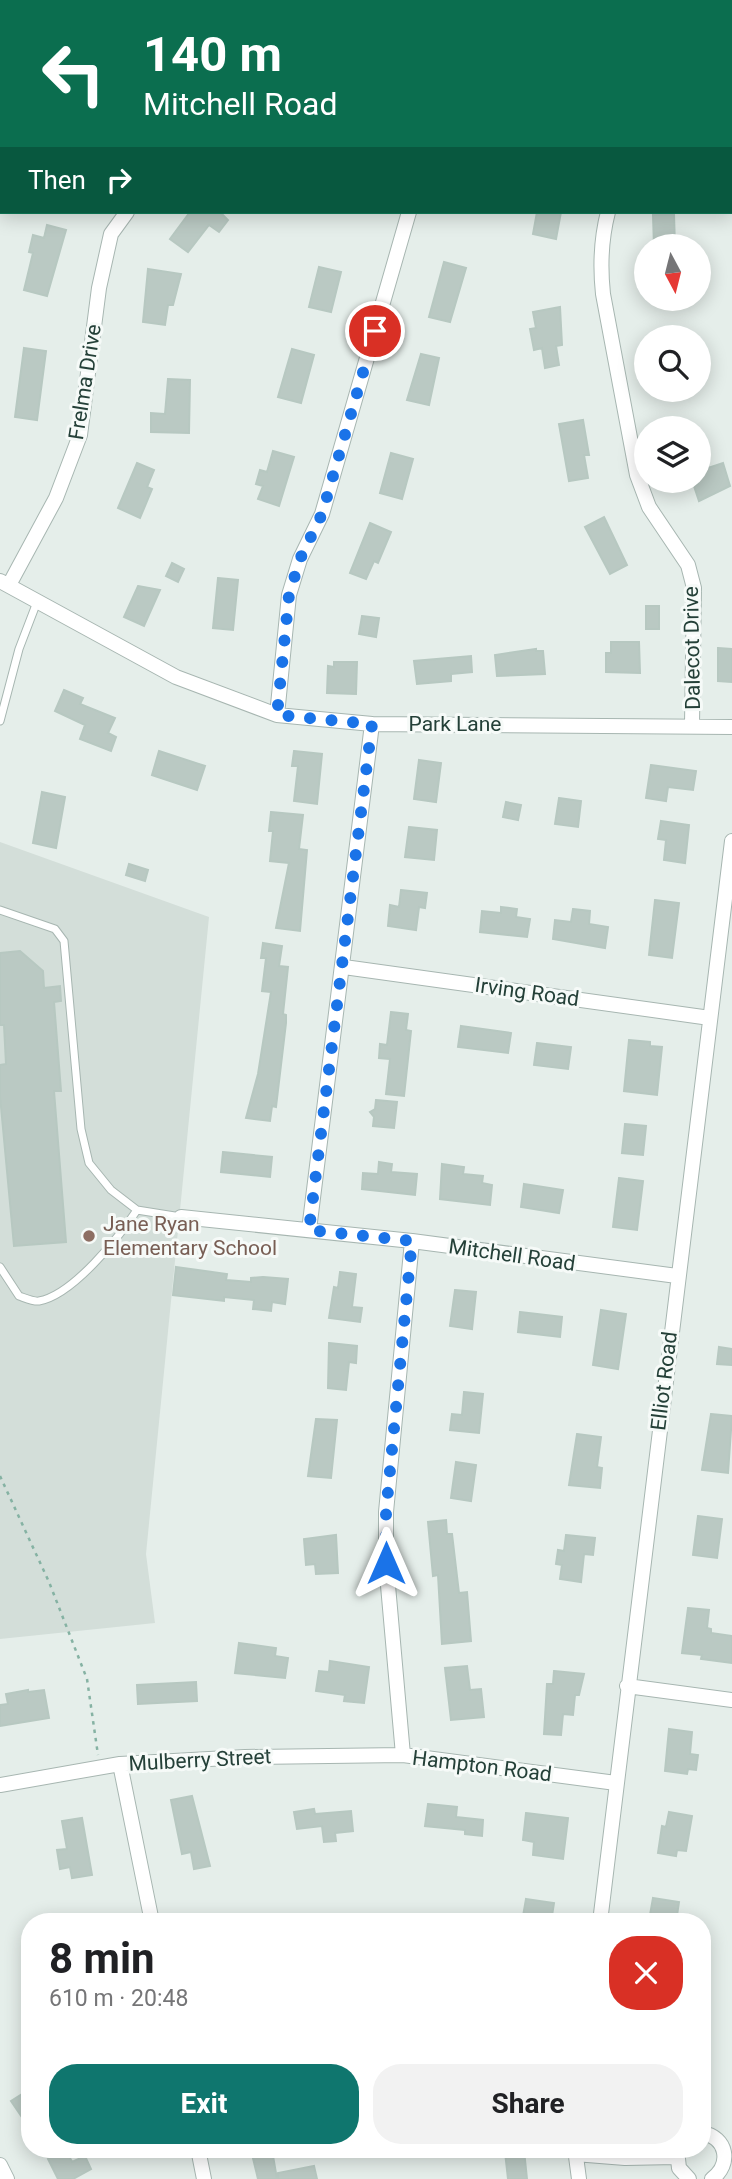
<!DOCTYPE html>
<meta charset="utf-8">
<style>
:root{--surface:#fff;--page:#f2f2f2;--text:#202124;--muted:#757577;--accent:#0f766e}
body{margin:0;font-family:Roboto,sans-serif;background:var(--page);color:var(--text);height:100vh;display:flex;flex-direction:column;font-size:26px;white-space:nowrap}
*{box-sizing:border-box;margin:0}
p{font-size:23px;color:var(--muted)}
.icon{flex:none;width:38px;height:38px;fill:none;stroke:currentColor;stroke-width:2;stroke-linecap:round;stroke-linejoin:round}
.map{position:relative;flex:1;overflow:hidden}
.details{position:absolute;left:21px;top:1913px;width:690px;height:245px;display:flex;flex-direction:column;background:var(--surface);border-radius:28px;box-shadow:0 4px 18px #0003}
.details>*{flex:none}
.hud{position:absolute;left:0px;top:0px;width:733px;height:214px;box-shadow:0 4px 18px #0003;background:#0b6e4f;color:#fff;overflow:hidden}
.needle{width:46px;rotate:173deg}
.controls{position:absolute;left:634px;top:234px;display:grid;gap:14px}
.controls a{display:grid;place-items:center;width:77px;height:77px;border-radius:50%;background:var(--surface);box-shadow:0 4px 18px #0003;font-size:35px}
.pin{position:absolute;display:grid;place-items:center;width:60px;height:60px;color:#fff;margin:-30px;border:4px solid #fff;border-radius:50%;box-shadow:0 2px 7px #0007}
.me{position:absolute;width:77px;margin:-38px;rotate:0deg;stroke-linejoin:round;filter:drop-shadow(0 0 5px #0008)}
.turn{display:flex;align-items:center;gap:24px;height:147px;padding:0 28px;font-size:32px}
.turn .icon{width:91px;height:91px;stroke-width:2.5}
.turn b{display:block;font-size:49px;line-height:60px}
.then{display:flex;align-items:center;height:66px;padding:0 28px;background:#0003;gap:14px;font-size:26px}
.round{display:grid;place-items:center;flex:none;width:74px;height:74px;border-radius:28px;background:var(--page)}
.overview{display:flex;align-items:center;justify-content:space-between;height:119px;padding:0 28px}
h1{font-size:42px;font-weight:700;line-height:52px}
.button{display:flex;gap:14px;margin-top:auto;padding:14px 28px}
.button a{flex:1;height:80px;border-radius:28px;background:var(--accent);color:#fff;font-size:28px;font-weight:700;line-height:80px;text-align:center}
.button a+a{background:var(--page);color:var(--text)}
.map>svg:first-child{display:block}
.built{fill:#d3ded9}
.building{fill:#bac9c3;stroke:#b7c8c1;stroke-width:2}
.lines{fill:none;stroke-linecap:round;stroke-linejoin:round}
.lane-casing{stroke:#a7b6b1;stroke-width:9}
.street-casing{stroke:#a7b6b1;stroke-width:16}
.path{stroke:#85b2a3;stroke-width:2.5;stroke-dasharray:3.5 5;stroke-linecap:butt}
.lane{stroke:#fff;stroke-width:7}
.street{stroke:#fff;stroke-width:14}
.route{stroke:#1a73e8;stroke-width:12;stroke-dasharray:0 21.6}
.education-dot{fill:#8d6e63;stroke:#f6faf8;stroke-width:2.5}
.labels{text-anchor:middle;stroke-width:6;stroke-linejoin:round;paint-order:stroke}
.street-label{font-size:21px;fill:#244038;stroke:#f6faf8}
.education-label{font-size:21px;fill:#785e54;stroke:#f6faf8;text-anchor:start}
</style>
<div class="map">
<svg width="732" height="2179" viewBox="0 0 732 2179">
<rect width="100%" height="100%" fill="#e5eeea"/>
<path class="built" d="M0 842 209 917 146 1554 155 1623 0 1639Z"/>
<path class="building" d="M190 212H220L228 220 219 232 209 225 188 252 170 239Z
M537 212H561L556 239 533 234Z
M674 214 675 247H654L653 215Z
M47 225 66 230 47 296 24 290 33 253 29 252 33 235 44 238Z
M444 262 466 268 450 322 429 317Z
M319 267 341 272 331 312 309 307Z
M148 269 181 274 173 305H168L165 325 143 322Z
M560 307 562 345 556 346 559 365 545 368 542 348 534 350 530 329 536 328 533 312Z
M24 348 46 351 37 420 15 417Z
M292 349 314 355 301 403 278 397Z
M421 354 439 358 429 405 407 400Z
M168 379 190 380 189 433 151 432V413L165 414Z
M583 420 589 455H584L588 478 569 481 559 424Z
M698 446 708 468 723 463 730 486 699 501 694 486 698 484Z
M273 451 294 457 279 506 258 499 263 486 256 484 260 470 267 472Z
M391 453 413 459 402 499 380 493Z
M137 463 154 470 147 487 152 489 140 518 118 508Z
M604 517 627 565 610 574 585 527Z
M370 523 391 532 378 563 374 561 366 579 350 573Z
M172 563 184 569 178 582 166 576Z
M218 578 238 580 233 630 213 628Z
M138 586 160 590 144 626 124 617Z
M646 606H659V629H646Z
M362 616 379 618 376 637 359 634Z
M611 642H639L640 673 606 672V653H611Z
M718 648 732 649V682L718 681Z
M536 649V651H543L545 674 497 676 495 655Z
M471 656 472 672 451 674V681L417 684 414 661Z
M334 662H357L356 694 327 693 328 666 334 667Z
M64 690 83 698 80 704 115 718 108 733 116 737 111 751 80 739 85 725 55 711Z
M159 751 205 766 197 790 152 775Z
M294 751 322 754 317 804 294 801 298 766H292Z
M419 760 441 763 436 802 414 799Z
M651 765 696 771 693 790 668 787 666 801 646 798Z
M42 792 65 797 56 848 33 843Z
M559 798 581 801 578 827 555 824Z
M506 802 521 805 518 820 503 817Z
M271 812 303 815 299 849 307 850 300 931 276 928 289 863 270 861 273 831H269Z
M661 821 689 825 685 863 664 860 666 840 658 839Z
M409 827 437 830 434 860 405 857Z
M129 864 148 870 145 881 126 875Z
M401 890 427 893 425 908 419 907 416 930 388 926 390 905 399 907Z
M655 900 679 903 672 958 649 955Z
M501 907 517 909 516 917 530 919 527 937 480 932 482 911 501 913Z
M573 909 590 911 589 924 608 927 605 948 553 939 555 920 571 922Z
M263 943 282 946 279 966 288 967 283 1014 286 1015V1023L276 1107 272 1106 270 1121 246 1118 258 1074 271 992 262 991 266 958H261Z
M20 951 43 971 44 988 60 986 61 1001 54 1002 61 1091H54L66 1242 14 1246 0 1096V1065L6 1064 4 1025H0V953Z
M391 1012 408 1014 406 1030 411 1031 404 1096 386 1094 390 1059 379 1058 380 1044 387 1045Z
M461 1026 511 1033 508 1053 458 1047Z
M629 1040 650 1042V1046L662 1047 657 1095 624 1091Z
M537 1043 571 1047 568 1069 534 1065Z
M376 1100 397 1102 394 1128 373 1126 374 1117 370 1112 375 1109Z
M625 1124 646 1126 643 1155 622 1153Z
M223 1152 272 1157 270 1177 221 1172Z
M379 1162 392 1164 391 1172 417 1174 415 1195 362 1189 363 1173 378 1174Z
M442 1164 464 1167 463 1174 483 1176 482 1183 492 1185 490 1205 440 1199Z
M619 1178 643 1181 637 1230 613 1227Z
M524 1184 563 1190 559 1213 521 1207Z
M176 1267 227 1274 226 1280 251 1282V1278L263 1277 288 1279 285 1304 272 1302 271 1311 253 1309 254 1300 224 1297V1301L173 1295Z
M340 1272 356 1274 352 1307 362 1308 360 1322 329 1318 334 1287 338 1288Z
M455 1290 476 1292 472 1329 450 1326Z
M601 1310 626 1314 618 1369 593 1365Z
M520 1312 562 1317 560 1337 518 1332Z
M329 1343 357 1346 356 1363 349 1362 346 1390 328 1388Z
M719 1347 732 1349V1365L717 1364Z
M464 1392 483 1394 479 1433 450 1430 452 1414 462 1415Z
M711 1414 732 1416 728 1473 702 1470Z
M316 1419 337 1420 331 1478 308 1476Z
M577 1434 601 1437 597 1467 602 1468 600 1488 569 1485Z
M456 1462 476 1465 471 1501 451 1498Z
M698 1516 722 1519 717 1558 693 1555Z
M446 1520 447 1534H452L459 1593 467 1592 471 1641 442 1644 438 1575 433 1576 428 1522Z
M336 1535 338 1573 316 1574 315 1564 306 1565 304 1539Z
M566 1535 595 1538 593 1555 584 1554 581 1582 560 1579 562 1565 556 1564 558 1550 564 1551Z
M688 1608 709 1610 707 1628 711 1629V1633L732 1636V1663L701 1659 702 1655 682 1653Z
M239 1643 276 1648 275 1656 288 1658 285 1678 235 1673Z
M330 1661 369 1667 364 1703 344 1701 345 1695 316 1691 319 1671 329 1672Z
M467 1666 470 1690 481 1689 484 1717 451 1720 445 1668Z
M554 1671 584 1674 579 1695H575L573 1715 563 1714 561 1735 544 1734 547 1684H553Z
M196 1682 197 1701 138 1704 137 1685Z
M28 1690V1692L44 1690 49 1718 0 1726V1705L8 1704 6 1694Z
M669 1729 692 1732 690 1754 698 1755 696 1770 688 1769 687 1774 665 1771Z
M192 1796 210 1866 194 1869 191 1852 182 1854 171 1800Z
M428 1804 457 1807 456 1817 483 1820 482 1836 465 1834V1830L425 1826Z
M314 1809 315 1814 351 1811 353 1831 335 1833 336 1841 324 1842 322 1826 297 1829 294 1812Z
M669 1812 692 1816 686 1851 677 1850 676 1856 658 1853 662 1826 666 1827Z
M526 1813 568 1818 563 1859 533 1855 534 1842 523 1840Z
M82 1818 92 1875 72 1878 70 1867 60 1869 57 1850 67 1849 62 1821Z
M653 1898 679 1902 676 1922H654L655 1916 650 1915Z
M526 1899 554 1903 551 1922H522Z
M30 2089V2129L11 2101Z
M66 2150 72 2162 85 2156 91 2169 73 2179H58L48 2159Z
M272 2150 277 2179H258L252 2154Z
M524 2150 527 2179H508L505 2152Z
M314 2166 317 2179H278V2173Z"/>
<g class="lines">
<g class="lane-casing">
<path id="lane" d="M0 721 19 649 37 602
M0 910 55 929 64 941 81 1129 89 1163 111 1190 137 1210 181 1217
M0 1267 19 1296C25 1298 34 1302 39 1301 73 1295 119 1237 137 1210"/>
</g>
<g class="street-casing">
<path id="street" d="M659 0V2
M220 2V0
M608 212C601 239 600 266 603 294L637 475 649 507 688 565 694 588 692 724
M0 581 176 677 277 715 372 724 732 727
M9 585 56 498 80 435 99 288 111 234 127 212
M277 715 289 595 300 559 322 514 409 212
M344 967 710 1018
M181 1217 412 1241 677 1276
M309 1230 372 724
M627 1686 732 1700
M403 1755 386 1563V1512L412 1241
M120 1764 152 1922
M0 1785 120 1764 245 1757 403 1755 616 1783
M600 1922 732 841
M702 2133C727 2137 732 2164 712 2179
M198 2149 204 2179
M575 2149 579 2179
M677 2150 679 2168 689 2179
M575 2154 625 2158 676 2157
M0 2165 7 2179"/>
</g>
<path class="path" d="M0 1476 49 1582 87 1679 98 1755"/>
<use href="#lane" class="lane"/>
<use href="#street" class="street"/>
</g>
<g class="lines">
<path class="route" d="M375 331 322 514 300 559 289 595 277 715 372 724 309 1230 412 1241 386 1512V1563"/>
</g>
<circle class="education-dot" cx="89" cy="1236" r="7"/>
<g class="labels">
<g class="street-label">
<text transform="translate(85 382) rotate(-81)" y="7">Frelma Drive</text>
<text transform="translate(692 648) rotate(-91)" y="7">Dalecot Drive</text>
<text x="455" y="731">Park Lane</text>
<text transform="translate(527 992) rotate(8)" y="7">Irving Road</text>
<text transform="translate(512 1255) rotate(8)" y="7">Mitchell Road</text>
<text transform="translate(664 1381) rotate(-83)" y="7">Elliot Road</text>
<text transform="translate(200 1760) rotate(-3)" y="7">Mulberry Street</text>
<text transform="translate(482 1766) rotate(7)" y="7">Hampton Road</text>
</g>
<g class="education-label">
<text x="103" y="1231">Jane Ryan<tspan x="103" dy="24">Elementary School</tspan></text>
</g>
</g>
</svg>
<div class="controls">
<a><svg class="needle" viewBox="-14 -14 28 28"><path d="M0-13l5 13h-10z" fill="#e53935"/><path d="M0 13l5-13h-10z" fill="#757577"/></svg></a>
<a><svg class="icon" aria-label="search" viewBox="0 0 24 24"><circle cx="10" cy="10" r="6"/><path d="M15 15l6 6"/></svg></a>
<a><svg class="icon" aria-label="layers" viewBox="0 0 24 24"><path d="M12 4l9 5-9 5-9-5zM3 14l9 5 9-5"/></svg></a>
</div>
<div class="pin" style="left:375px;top:331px;background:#d93025"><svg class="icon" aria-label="arrive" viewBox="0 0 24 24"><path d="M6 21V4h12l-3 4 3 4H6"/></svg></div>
<svg class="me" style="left:386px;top:1563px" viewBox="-20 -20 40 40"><path d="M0-17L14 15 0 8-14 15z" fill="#1a73e8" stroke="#fff" stroke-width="4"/></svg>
<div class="hud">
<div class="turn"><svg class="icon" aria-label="left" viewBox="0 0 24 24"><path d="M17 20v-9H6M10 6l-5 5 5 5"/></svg><div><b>140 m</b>Mitchell Road</div></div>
<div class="then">Then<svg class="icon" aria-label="right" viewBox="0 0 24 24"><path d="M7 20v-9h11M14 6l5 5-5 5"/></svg></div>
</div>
<section class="details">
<div class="overview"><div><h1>8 min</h1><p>610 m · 20:48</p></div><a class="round" style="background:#d93025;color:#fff"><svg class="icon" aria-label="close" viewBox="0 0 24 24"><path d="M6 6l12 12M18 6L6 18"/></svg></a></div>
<div class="button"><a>Exit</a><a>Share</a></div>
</section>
</div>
